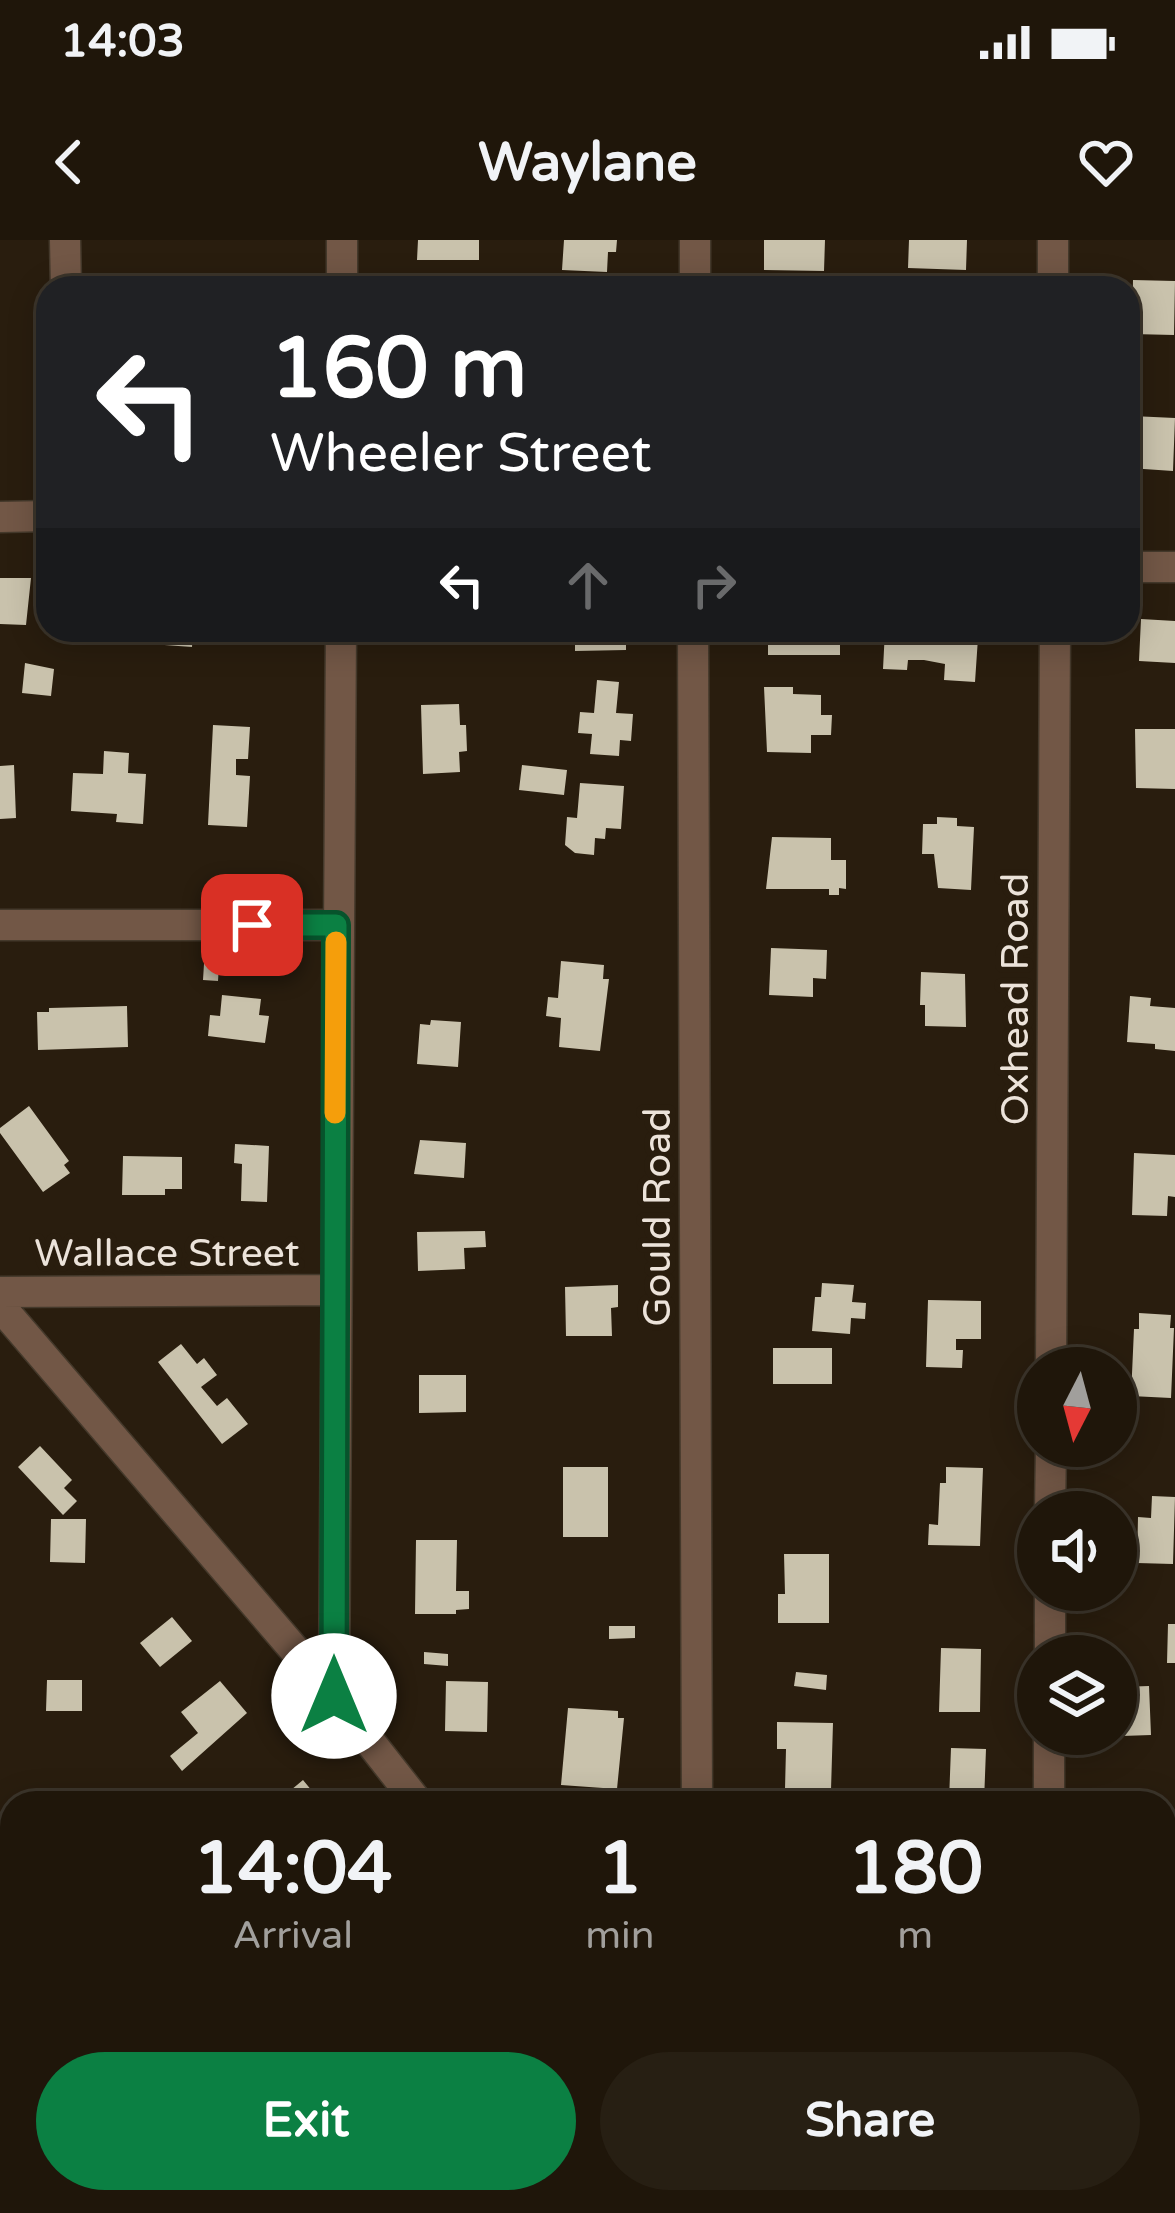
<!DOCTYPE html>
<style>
:root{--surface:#1f160a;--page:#271f13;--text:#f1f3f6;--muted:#a19f9c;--line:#3c352b;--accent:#0b8043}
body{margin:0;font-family:"Varela Round",sans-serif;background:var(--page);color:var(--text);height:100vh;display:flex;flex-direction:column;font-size:45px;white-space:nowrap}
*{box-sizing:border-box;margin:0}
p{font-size:39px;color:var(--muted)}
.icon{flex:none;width:66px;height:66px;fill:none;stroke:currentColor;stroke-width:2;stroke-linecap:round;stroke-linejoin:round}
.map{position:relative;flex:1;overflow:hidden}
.panel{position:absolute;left:0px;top:1551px;width:1176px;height:423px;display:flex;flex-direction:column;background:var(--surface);border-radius:36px 36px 0 0;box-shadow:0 6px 30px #0003,0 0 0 3px var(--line)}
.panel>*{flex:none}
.banner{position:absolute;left:36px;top:36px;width:1104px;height:366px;border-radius:36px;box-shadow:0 6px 30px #0003,0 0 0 3px var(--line);background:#202124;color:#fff;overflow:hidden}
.needle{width:78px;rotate:186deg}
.fabs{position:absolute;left:1017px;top:1107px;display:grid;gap:24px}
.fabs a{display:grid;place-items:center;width:120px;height:120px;border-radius:50%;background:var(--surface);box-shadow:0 6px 30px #0003,0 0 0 3px var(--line);font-size:60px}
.pin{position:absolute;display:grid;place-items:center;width:102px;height:102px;color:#fff;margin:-51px;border-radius:24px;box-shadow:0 6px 18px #0006}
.me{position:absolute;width:132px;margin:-66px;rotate:0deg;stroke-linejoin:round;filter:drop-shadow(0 0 9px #0008)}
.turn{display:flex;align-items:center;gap:42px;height:252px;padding:0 36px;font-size:54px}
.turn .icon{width:156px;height:156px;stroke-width:2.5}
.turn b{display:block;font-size:84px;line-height:102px}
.lanes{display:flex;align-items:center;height:114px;padding:0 36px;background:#0003;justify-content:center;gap:60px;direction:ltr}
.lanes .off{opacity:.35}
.eta{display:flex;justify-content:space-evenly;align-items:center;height:204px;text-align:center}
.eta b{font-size:72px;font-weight:700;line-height:84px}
.action{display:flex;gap:24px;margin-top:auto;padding:24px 36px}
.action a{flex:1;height:138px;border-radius:72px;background:var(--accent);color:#fff;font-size:48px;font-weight:700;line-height:138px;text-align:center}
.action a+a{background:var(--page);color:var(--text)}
.status{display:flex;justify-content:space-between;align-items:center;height:84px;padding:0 60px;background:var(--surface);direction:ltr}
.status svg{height:33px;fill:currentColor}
header{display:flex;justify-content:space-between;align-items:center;height:156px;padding:0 36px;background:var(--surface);font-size:54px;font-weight:700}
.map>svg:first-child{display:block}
.building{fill:#c9c2ac}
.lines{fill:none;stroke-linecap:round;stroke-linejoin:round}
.street-casing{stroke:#44392b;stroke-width:33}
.street{stroke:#725746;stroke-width:30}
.route-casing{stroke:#07532c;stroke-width:30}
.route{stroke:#0b8043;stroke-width:21}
.slow{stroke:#f59e0b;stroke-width:21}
.labels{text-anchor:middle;stroke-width:12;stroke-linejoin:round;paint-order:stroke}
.street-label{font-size:39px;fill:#ece3da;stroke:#291d0e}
</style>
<div class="status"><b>14:03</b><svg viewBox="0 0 49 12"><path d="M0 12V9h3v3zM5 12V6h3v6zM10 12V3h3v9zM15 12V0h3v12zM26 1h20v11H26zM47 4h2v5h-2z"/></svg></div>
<header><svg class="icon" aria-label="back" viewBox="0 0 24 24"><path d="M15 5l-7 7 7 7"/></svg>Waylane<svg class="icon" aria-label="heart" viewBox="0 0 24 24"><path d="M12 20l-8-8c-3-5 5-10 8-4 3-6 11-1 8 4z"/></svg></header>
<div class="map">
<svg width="1175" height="1973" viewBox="0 0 1175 1973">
<rect width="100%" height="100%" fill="#291d0e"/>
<path class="building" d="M418 0H479V20H417Z
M564 0H617L616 12H608L607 32 562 30Z
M764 0H825L824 31 764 30Z
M909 0H967L966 30 908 28Z
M1133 40 1175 41 1174 95 1132 94Z
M1132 176 1175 178 1173 231 1129 228Z
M0 338H31L26 385 0 384Z
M1141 379 1175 381V423L1139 421Z
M97 390H193L192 407 96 400Z
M232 390H276L275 401 231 398Z
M575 390H626V410L575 411Z
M768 390H840V415H768Z
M885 390H984V399L978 398 975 442 944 440 945 424 924 420H908L907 430 883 429Z
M25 423 54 429 51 456 22 453Z
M597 440 619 442 616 473 633 474 631 501 620 500 619 516 590 514 592 494 578 493 580 472 594 473Z
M764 447H793V454L821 455V475H832L831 495H811V513L767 512Z
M459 464 460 485H466L467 511 459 512 460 532 423 534 421 465Z
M213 485 250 487 248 519H236V535L250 536 247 587 208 585Z
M1135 489H1175V549L1136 548Z
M104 511 129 513 128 533 146 534 143 584 116 582 117 574 71 571 73 533 103 534Z
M14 525 16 578 0 579V526Z
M522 525 567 530 564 555 519 550Z
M580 543 624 546 621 589 606 588 605 599 595 598 594 615 575 613 565 605 567 577 577 578Z
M937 577 957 578V586L974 587 971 650 938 648 934 614H922L923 584H937Z
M772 597 831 598V620H846V649L839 648V655H829V649H766Z
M205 708 220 709 218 741 203 740Z
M771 708 827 710 826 739 813 738V757L769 755Z
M561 721 604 725 603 739H609L600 811 559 807 561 778 546 776 548 757 558 758Z
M921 732 965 734 966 787 925 786V765H920Z
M222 755 261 759 259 775 269 776 265 803 208 796 210 775 220 776Z
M1130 756 1151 758 1150 766 1175 768V811L1155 809V804L1127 802Z
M127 766 128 807 38 810 37 772H49V768Z
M431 780 461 782 458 827 417 824 420 784 430 785Z
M29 866 69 921 64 925 70 933 43 952 0 893V888Z
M420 900 466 903 464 938 414 934Z
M235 904 269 906 267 962 241 961 242 924 234 923Z
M1134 913 1175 915V957L1168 956 1167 976 1132 975Z
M123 916 182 917V949H165V955H122Z
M485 991 486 1007 464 1008 465 1029 418 1031 417 992Z
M822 1043 854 1045 852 1062 866 1063 865 1079 851 1078 850 1094 812 1091 815 1057H821Z
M618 1045V1067L611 1068 612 1096H566L565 1047Z
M928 1060 981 1061V1099H956V1110H963L962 1128 926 1127Z
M1139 1073 1171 1075 1170 1088H1174L1171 1158 1131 1156 1134 1089H1139Z
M181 1104 197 1124 204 1118 217 1135 201 1147 217 1166 227 1158 248 1184 222 1204 158 1122Z
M773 1108H832V1144H773Z
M419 1135H466V1172L419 1173Z
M40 1206 72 1240 64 1248 77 1261 63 1275 18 1227Z
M563 1227H608V1297H563Z
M946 1227 983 1228 980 1306 928 1305 929 1284 938 1285 940 1243H946Z
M1152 1256 1175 1257 1173 1324 1137 1323 1138 1277 1151 1278Z
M51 1279H86L85 1323 50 1322Z
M416 1300H457L456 1351H469V1369L456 1370V1374H415Z
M784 1314H829V1383H778V1354H785Z
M172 1377 192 1401 160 1427 140 1403Z
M1168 1384H1175V1423H1167Z
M609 1386H635V1398L609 1399Z
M941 1408 981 1409 980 1472H939Z
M424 1412 448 1414V1426L424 1424Z
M796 1432 827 1435 826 1450 794 1446Z
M47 1440H82V1471H46Z
M220 1441 247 1473 182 1531 170 1516 198 1493 181 1472Z
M446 1441 488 1442 487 1492 445 1491Z
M1149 1446 1151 1495 1122 1496 1120 1447Z
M568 1468 618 1471V1478H624L617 1549 561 1545Z
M777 1482 833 1483 831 1550 785 1549 786 1509H777Z
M951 1508 986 1509 984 1562 949 1561Z
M303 1540 322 1563H281L279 1560Z
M1164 1873H1175V1955H1164Z
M347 1962H438V1973H355L356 1969H347Z
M873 1964H906V1973H873Z"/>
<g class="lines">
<g class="street-casing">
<path id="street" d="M65 0 66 48
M342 0V48
M1053 0V48
M695 48V0
M0 277 48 276
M1128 327H1175
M693 390 697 1563
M0 685H336
M0 1052 334 1050
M0 1066 334 1456 418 1563
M1051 1128 1055 390
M1050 1272 1051 1206
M1050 1416V1350
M334 1456 341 390
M1049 1563V1494
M1164 1643H1175
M726 1962 734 1973
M696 1973V1962
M1051 1973V1962"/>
</g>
<use href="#street" class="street"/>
</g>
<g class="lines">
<g class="route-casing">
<path id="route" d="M252 685H336L334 1456"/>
</g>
<use href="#route" class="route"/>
<path class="slow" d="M335 873 336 702"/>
</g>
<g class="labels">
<g class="street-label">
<text transform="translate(1014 759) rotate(-90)" y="14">Oxhead Road</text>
<text transform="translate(656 977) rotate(-90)" y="14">Gould Road</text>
<text x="167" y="1026">Wallace Street</text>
</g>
</g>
</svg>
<div class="fabs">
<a><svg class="needle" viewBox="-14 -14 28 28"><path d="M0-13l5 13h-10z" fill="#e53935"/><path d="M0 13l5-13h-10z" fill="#a19f9c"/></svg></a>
<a><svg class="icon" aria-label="sound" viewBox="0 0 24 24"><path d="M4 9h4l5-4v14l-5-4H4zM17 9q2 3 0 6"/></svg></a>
<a><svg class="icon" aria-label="layers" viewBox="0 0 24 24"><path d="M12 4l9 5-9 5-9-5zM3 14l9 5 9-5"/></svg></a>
</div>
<div class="pin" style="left:252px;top:685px;background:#d93025"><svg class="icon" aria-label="arrive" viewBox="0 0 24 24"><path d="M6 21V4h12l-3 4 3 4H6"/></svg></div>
<svg class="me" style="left:334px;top:1456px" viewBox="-20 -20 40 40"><circle r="19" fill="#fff"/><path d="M0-13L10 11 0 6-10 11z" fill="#0b8043"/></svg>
<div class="banner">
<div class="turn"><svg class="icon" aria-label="left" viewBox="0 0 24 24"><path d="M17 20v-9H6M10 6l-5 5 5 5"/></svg><div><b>160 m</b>Wheeler Street</div></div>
<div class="lanes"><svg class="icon" aria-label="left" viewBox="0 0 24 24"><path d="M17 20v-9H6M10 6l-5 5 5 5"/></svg><svg class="icon off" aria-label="ahead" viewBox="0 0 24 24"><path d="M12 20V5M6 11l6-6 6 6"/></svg><svg class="icon off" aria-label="right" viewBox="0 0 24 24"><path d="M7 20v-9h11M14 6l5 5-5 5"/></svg></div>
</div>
<section class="panel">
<div class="eta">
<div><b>14:04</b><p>Arrival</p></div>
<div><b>1</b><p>min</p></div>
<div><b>180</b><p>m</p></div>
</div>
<div class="action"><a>Exit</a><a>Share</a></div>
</section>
</div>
